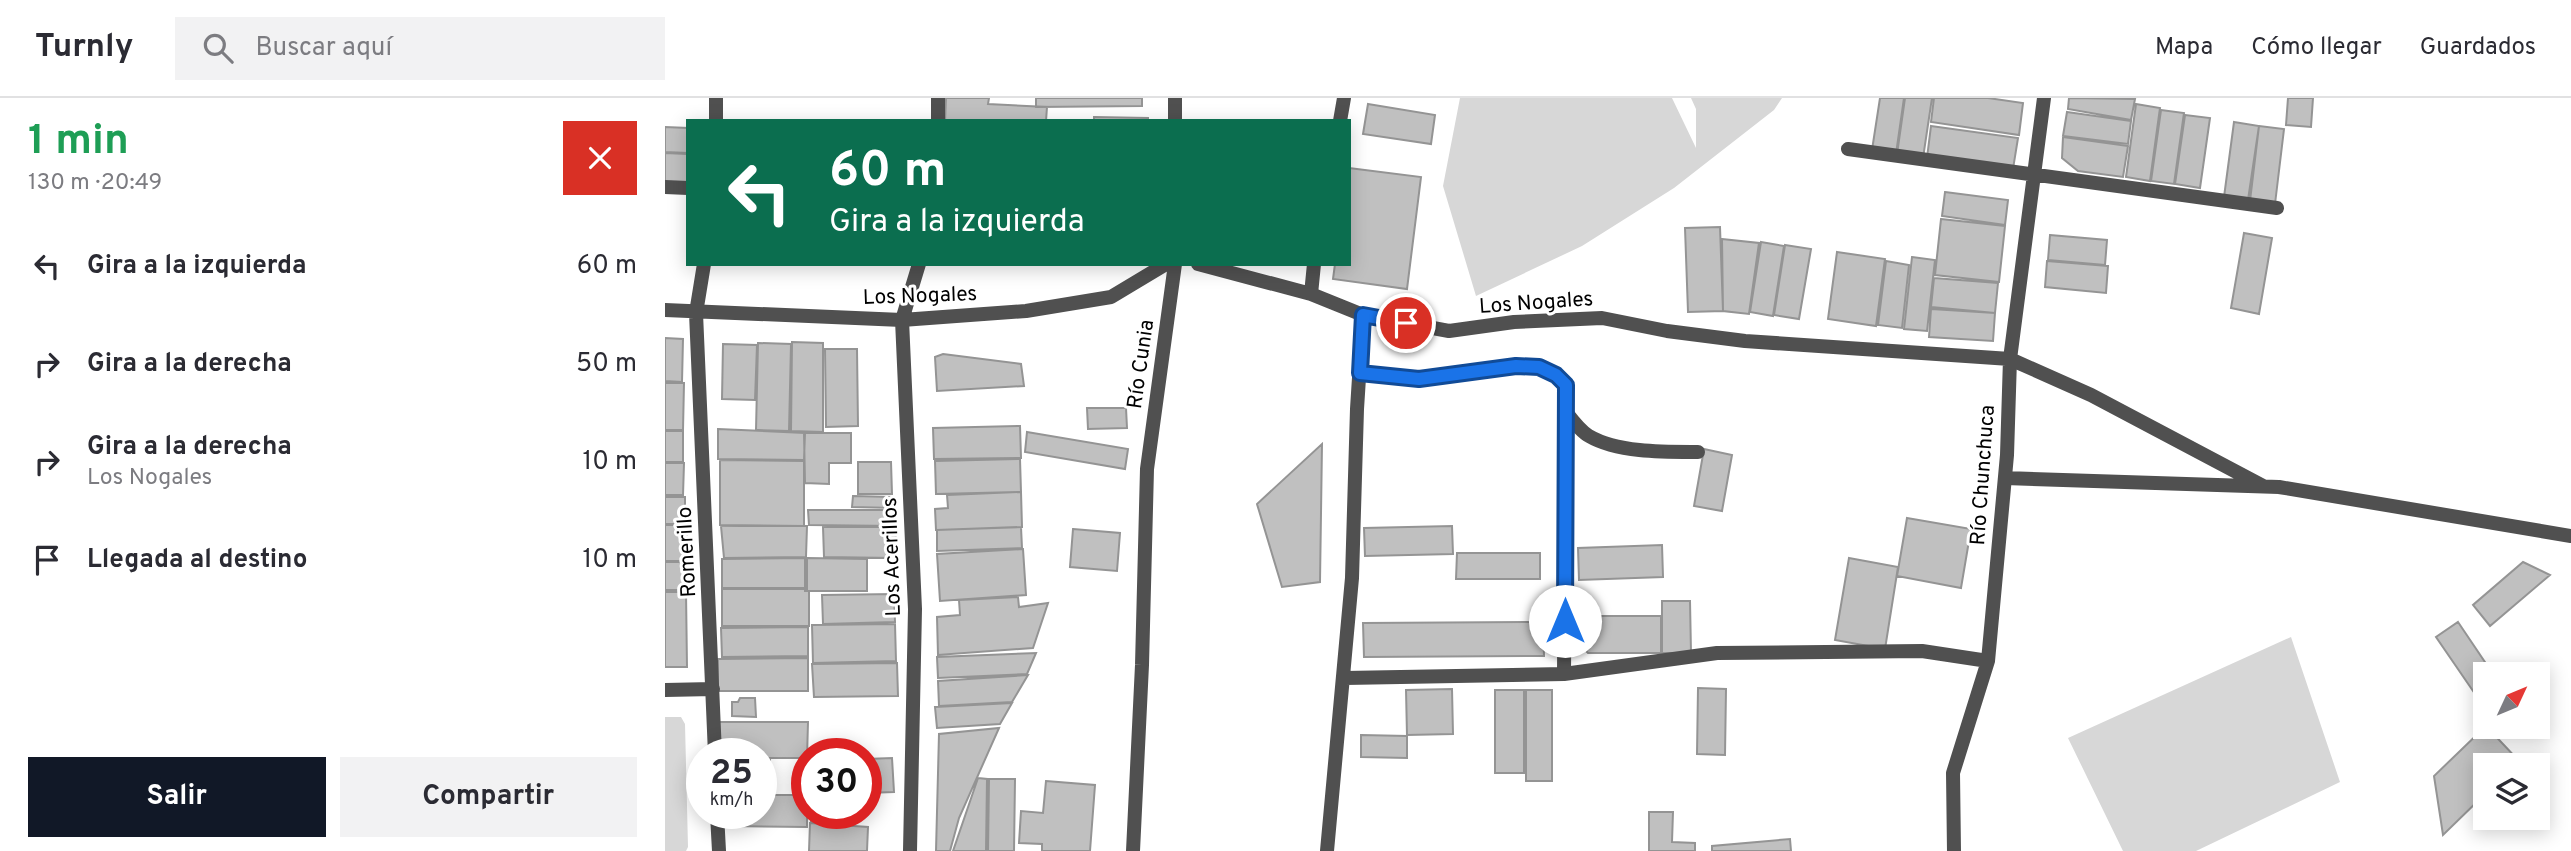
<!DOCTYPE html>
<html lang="es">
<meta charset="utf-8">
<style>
:root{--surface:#fff;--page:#f2f2f3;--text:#2b2b33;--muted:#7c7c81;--line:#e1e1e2;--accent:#111827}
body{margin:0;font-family:Overpass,sans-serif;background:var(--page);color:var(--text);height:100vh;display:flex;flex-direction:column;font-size:26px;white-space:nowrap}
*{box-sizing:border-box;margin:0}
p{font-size:23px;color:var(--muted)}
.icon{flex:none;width:38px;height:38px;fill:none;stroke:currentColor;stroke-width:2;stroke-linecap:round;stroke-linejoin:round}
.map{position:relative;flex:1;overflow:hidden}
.details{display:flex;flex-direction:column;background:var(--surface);width:665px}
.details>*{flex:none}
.hud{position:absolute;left:21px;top:21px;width:665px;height:147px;border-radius:0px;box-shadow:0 4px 18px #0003;background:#0b6e4f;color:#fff;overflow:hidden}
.needle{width:46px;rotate:46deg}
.controls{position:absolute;left:1808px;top:564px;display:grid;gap:14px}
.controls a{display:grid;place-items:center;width:77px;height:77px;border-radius:0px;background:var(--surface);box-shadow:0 4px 18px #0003;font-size:35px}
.speed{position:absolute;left:21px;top:640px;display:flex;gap:14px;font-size:35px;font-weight:700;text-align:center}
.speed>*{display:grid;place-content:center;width:91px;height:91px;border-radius:50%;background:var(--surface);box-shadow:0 4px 18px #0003;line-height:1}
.speed small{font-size:18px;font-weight:400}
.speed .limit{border:10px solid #d22;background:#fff;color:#111}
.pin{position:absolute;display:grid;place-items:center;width:60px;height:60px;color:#fff;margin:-30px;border:4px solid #fff;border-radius:50%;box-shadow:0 2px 7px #0007}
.me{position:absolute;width:77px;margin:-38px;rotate:0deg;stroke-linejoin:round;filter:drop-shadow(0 0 5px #0008)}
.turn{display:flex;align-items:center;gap:24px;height:147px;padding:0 28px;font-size:32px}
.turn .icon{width:91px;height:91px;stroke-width:2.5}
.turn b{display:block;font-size:49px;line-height:60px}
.round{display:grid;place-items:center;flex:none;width:74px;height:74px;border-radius:0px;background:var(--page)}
.overview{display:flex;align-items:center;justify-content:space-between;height:119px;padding:0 28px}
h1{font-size:42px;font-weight:700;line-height:52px;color:#1e9e55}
.button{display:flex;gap:14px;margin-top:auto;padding:14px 28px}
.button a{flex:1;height:80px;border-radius:0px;background:var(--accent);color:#fff;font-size:28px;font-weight:700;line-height:80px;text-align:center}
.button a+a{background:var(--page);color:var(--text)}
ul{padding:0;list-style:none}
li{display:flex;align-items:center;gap:21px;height:98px;padding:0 28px}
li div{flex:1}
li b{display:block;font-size:26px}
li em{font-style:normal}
header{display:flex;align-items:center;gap:42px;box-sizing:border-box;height:98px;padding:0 35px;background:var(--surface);border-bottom:2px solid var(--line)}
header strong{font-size:33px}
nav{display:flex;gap:38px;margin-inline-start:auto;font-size:24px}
.search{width:490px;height:63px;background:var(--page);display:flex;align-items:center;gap:18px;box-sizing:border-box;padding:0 24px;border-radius:0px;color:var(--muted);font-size:26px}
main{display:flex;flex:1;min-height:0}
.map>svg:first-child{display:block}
.green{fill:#d7d7d7}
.building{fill:#c0c0c0;stroke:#949494;stroke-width:2}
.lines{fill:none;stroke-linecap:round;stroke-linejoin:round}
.lane{stroke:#505050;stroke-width:14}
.street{stroke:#505050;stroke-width:14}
.route-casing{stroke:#114b97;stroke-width:18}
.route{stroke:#1a73e8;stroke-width:12}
.labels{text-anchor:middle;stroke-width:6;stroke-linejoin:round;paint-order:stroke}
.street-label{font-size:21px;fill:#000;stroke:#fff}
</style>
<header>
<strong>Turnly</strong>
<div class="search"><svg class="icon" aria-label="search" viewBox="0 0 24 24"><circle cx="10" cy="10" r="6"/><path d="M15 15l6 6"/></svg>Buscar aquí</div>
<nav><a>Mapa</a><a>Cómo llegar</a><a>Guardados</a></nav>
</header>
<main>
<section class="details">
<div class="overview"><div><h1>1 min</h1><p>130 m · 20:49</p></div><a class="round" style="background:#d93025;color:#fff"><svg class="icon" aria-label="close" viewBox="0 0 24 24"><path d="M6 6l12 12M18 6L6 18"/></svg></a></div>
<ul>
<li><svg class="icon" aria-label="left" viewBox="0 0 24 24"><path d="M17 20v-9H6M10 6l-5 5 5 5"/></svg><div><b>Gira a la izquierda</b></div><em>60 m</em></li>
<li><svg class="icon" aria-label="right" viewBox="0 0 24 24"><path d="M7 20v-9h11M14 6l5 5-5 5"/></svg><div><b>Gira a la derecha</b></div><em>50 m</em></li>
<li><svg class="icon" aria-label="right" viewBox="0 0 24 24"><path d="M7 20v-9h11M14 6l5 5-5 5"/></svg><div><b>Gira a la derecha</b><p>Los Nogales</p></div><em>10 m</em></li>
<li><svg class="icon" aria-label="arrive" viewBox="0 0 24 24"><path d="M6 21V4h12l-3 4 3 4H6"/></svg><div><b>Llegada al destino</b></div><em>10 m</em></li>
</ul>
<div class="button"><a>Salir</a><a>Compartir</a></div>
</section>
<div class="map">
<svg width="1906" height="753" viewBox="0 0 1906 753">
<rect width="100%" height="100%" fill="#fff"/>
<path class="green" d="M795 0H1007L1031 50V11L1026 0H1117L1109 12 1009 90 917 148 811 198 778 88Z
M1626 539 1675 684 1531 753H1458L1403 640Z
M0 619H16L20 626 23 749 21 753H0Z"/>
<path class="building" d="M281 0H324L323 6 382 9 381 23H280Z
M371 0H477V8L371 9Z
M1215 0H1239L1231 56 1207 52Z
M1240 0H1267L1258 60 1232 56Z
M1269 0H1323L1358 5 1354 37 1266 24Z
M1404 0 1470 1 1466 22 1403 11Z
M1623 0H1648L1646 29 1621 27Z
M703 6 770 17 766 46 698 36Z
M1471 6 1495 10 1485 83 1461 79Z
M1496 12 1519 15 1509 86 1486 83Z
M1402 14 1466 23 1463 46 1398 38Z
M1520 17 1545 20 1535 90 1510 86Z
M429 19 483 20V23H429Z
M1569 24 1594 28 1583 102 1559 99Z
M1266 28 1353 40 1348 71 1262 60Z
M1594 28 1619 31 1610 106 1585 103Z
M0 29 23 30V55L0 54Z
M1398 39 1463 48 1458 79 1413 73 1397 60Z
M0 55 23 56V87L0 86Z
M684 70 756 79 742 191 668 181 670 166H684Z
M1280 94 1343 102 1340 127 1277 118Z
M1276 121 1340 128 1334 184 1270 177Z
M1055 129 1058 213 1023 214 1020 130Z
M1579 135 1607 140 1594 216 1566 210Z
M1385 137 1442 142 1440 167 1383 162Z
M1057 141 1094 145 1084 216 1058 213Z
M1096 144 1119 148 1108 218 1085 214Z
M1120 147 1146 151 1134 221 1109 217Z
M1172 154 1220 161 1211 228 1163 221Z
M1247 159 1270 162 1262 233 1239 231Z
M1221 163 1244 167 1237 230 1213 227Z
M1382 163 1443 168 1441 195 1380 189Z
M1269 180 1333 185 1330 215 1266 209Z
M1266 211 1330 215 1328 243 1264 239Z
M0 240 18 241 17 284 0 283Z
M127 244 158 245V334L126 333Z
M93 245 126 246 124 333 91 332Z
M58 246 92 247 90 302 57 301Z
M160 251H192L193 328 161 329Z
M278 256 356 266 359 288 272 293 270 259Z
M0 285H19L18 332H0Z
M422 310H461L462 330 423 331Z
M355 328 356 360 269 361 268 330Z
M53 331 140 335 139 362 53 361Z
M0 333H18V364H0Z
M362 334 463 351 460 371 360 354Z
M139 335H186V365H164V386L140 385Z
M657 346 655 484 617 489 592 406Z
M1039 351 1067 357 1057 413 1029 408Z
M355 361 356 394 271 396 270 363Z
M55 362 139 363V428L55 427Z
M193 364H226L227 396H193Z
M0 365H19L18 397H0Z
M356 394 357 429 271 432 270 411 283 410 282 397Z
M188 398 229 399V410L187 409Z
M0 399H20V426H0Z
M143 412H230V428L144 427Z
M1242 420 1306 431 1296 490 1232 478Z
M0 427H22V463H0Z
M56 428H142L141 459 59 460Z
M787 428 788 456 700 458 699 430Z
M158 429H231L230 460 159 459Z
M356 429 357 450 272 453V432Z
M408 431 455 435 452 473 405 469Z
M997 447 998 479 914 482 913 450Z
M358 451 361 497 275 503 272 456Z
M792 455H875V481H791Z
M140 460V490H57V461Z
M142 460 202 461V493H142Z
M1184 460 1233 469 1220 551 1170 542Z
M0 464H21V492H0Z
M1858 464 1885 477 1825 528 1808 507Z
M57 491H140V493H144V528H57Z
M0 494H21L22 569H0Z
M229 496 230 524 158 526 157 497Z
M353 499 354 509 383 505 368 550 273 557 272 519 295 517 294 502Z
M997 503H1025L1026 555H997Z
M908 518H996V555H923L908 540Z
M878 524 879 558 699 559 698 525Z
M1793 524 1828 576H1820L1819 609 1771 539Z
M230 526 231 563 148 565 147 527Z
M143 529V558L57 559 56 530Z
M371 555 362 576 273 580 272 559Z
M143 560V593H53V561Z
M232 565 233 598 149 599 147 566Z
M363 577 347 604 274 608 273 583Z
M1033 590 1061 591 1060 657 1032 656Z
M787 591 788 636 742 637 741 592Z
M830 592H859V675H830Z
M861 592H887V683H861Z
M75 600H90L91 619 67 618V604H73Z
M347 605 335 626 272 630 270 609Z
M54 624H143L142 660H96V656H54Z
M1821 628 1854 663 1850 667H1820V696L1778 737 1769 678Z
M334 630 294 720 285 753H271L274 636Z
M696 637 742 638V660L696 659Z
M227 660 229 694 201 695V661Z
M96 661H105V694L96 695Z
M313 680 322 681 321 753H288Z
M324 681H350L349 753H323Z
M381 683 430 687 425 753H377V746L354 745 356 713 378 715Z
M96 697H142V729L63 728V716H96Z
M984 714H1008L1007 744 1030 745V753H984Z
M146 716H194V723L146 725Z
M145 725 203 729 202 753H144Z
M1125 741 1126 753H1047V748Z"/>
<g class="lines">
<path class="lane" d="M901 314C907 322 915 333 924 338 953 355 1001 354 1033 354"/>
<path class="street" d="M273 0V23
M51 23V0
M510 23V0
M675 23 679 0
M1183 51 1612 110
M0 89 23 90
M39 166 31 215 50 656
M533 166 646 196 698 217 784 233 849 224 937 220 1002 233 1080 243 1345 261 1426 297 1598 388
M646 196 649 166
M0 212 237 222 361 213 446 199 501 166
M695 275 754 280 851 268 874 269 891 277 901 287 899 576
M1340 380 1614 389 1906 438
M680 580 899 576 1052 555 1257 553 1323 563
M0 592 48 591
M52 716 54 753
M245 753 250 511 237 222 254 166
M468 753 477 567 482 371 510 166
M662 753 687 480 692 311 698 217
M1289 753 1288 675 1323 563 1342 357 1345 261 1379 0"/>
</g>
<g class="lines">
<g class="route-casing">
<path id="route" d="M741 225 698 217 695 275 754 281 851 268 874 269 891 277 901 287 900 523"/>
</g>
<use href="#route" class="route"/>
</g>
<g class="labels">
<g class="street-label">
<text transform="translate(255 197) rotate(-2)" y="7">Los Nogales</text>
<text transform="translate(871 204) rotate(-4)" y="7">Los Nogales</text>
<text transform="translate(475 266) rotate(-82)" y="7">Río Cunia</text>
<text transform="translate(1317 377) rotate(-86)" y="7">Río Chunchuca</text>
<text transform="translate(21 454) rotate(-93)" y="7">Romerillo</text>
<text transform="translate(226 459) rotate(-92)" y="7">Los Acerillos</text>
</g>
</g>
</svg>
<div class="controls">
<a><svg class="needle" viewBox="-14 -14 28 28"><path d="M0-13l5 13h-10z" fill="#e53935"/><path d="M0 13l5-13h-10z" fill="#7c7c81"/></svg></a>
<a><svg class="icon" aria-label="layers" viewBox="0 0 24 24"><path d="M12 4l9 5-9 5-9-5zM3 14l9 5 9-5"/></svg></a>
</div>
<div class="speed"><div>25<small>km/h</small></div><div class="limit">30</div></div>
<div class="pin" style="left:741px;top:225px;background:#d93025"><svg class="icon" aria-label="arrive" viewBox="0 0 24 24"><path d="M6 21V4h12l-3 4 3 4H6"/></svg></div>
<svg class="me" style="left:900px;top:523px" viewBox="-20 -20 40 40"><circle r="19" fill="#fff"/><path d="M0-13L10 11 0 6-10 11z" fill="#1a73e8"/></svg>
<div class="hud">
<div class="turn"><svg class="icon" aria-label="left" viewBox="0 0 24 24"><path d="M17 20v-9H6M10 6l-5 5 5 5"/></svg><div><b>60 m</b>Gira a la izquierda</div></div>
</div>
</div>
</main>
